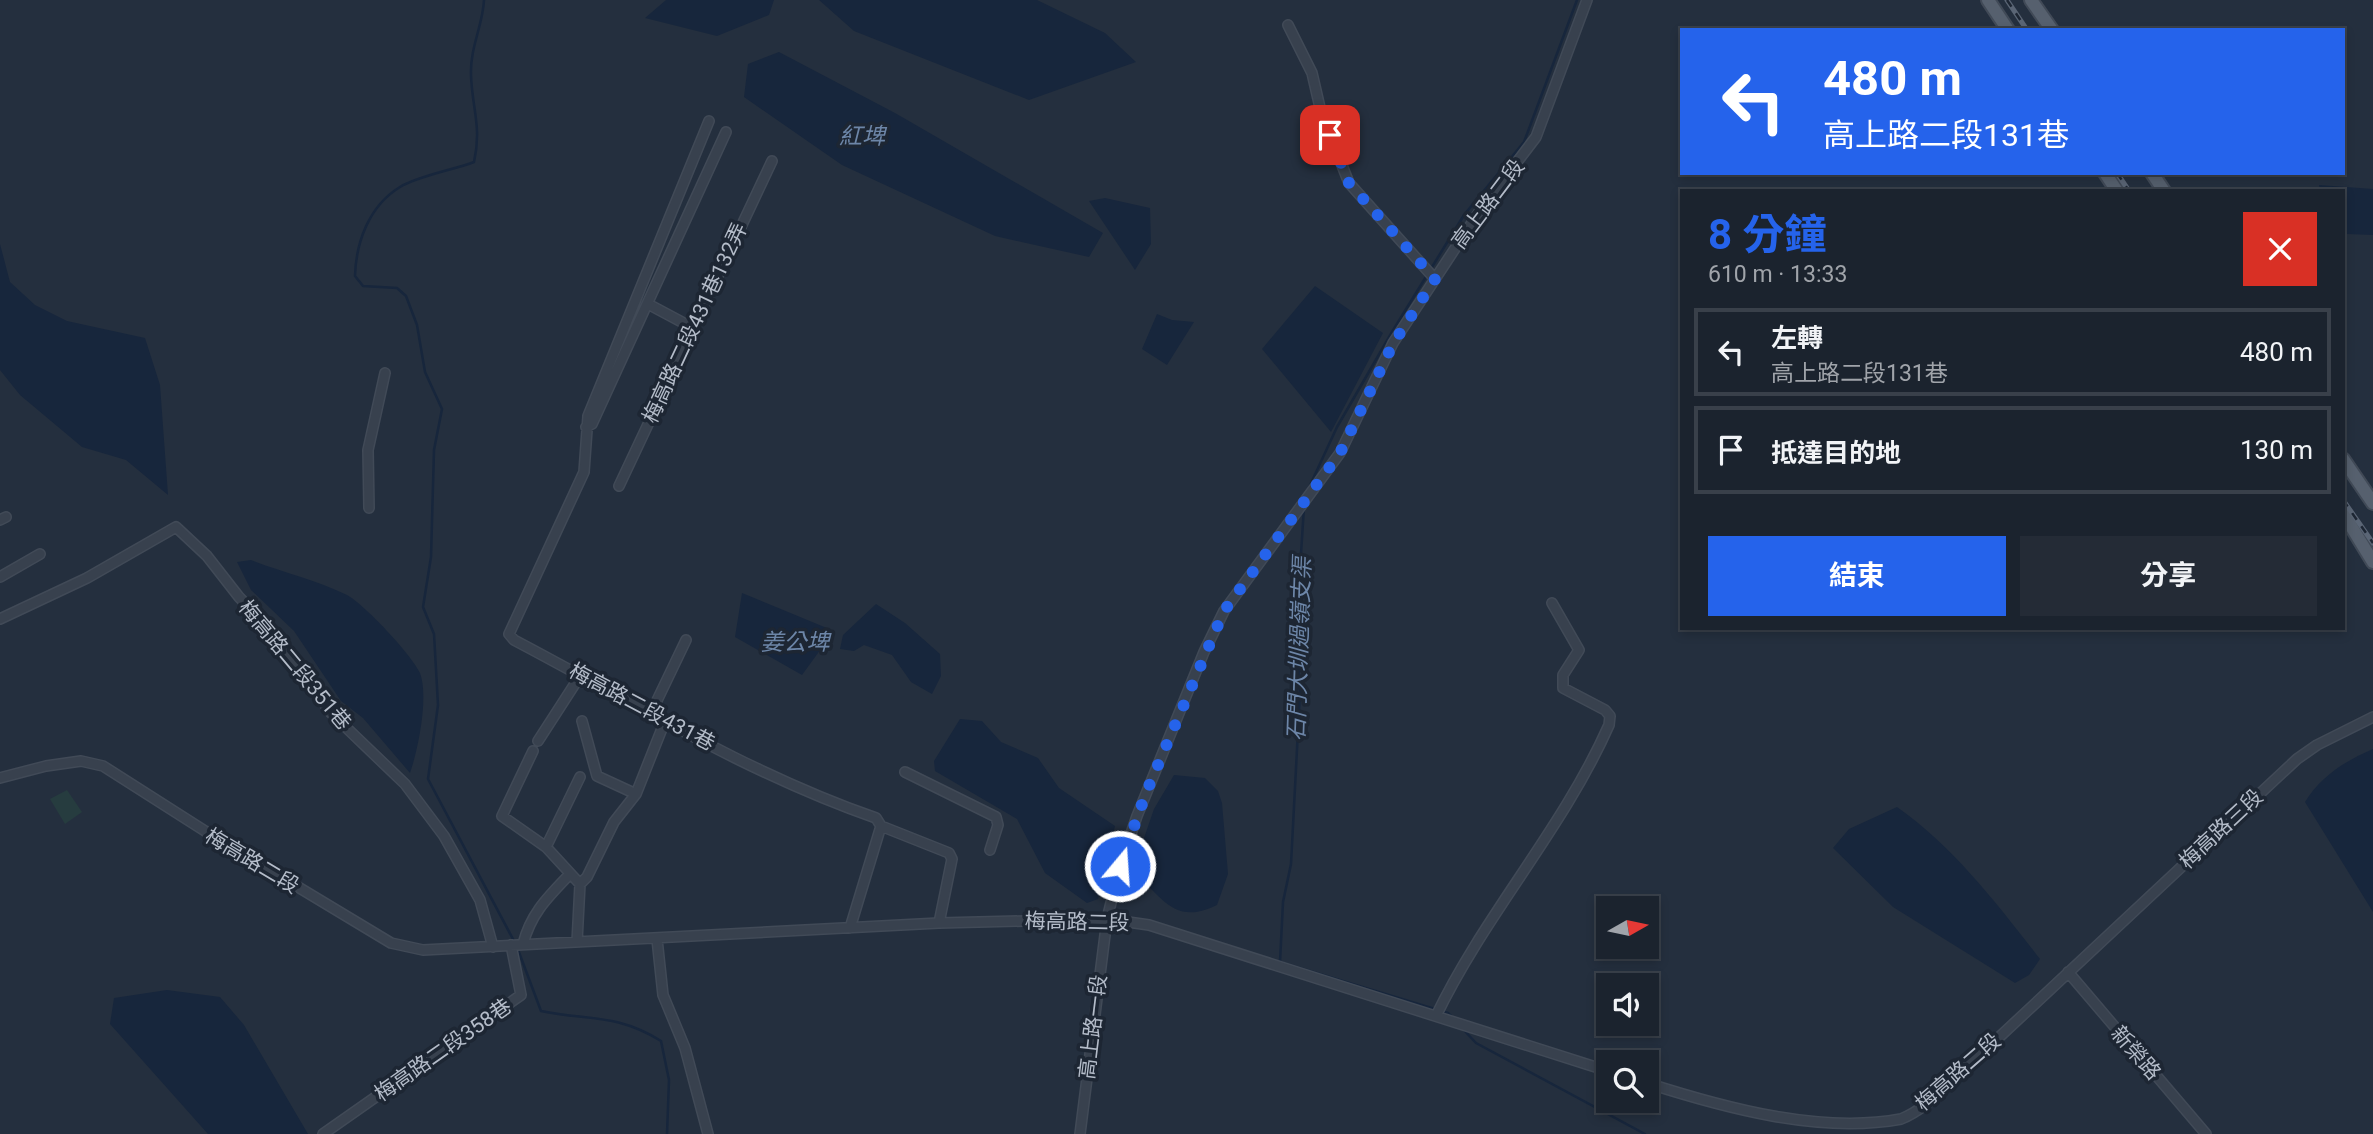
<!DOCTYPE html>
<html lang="zh-TW">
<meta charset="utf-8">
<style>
:root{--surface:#1b232e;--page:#242b36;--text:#f1f3f6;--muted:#a0a4aa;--line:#39404a;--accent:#2563eb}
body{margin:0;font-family:Roboto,"Noto Sans TC",sans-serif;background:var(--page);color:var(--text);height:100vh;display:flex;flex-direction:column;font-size:26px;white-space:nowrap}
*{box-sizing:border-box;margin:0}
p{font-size:23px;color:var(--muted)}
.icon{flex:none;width:38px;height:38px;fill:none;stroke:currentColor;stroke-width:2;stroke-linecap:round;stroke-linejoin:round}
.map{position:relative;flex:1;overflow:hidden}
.panel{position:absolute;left:1680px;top:189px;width:665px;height:441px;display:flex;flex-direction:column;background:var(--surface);border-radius:0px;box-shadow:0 4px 10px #0003,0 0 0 2px var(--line)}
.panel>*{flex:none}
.guide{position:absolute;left:1680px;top:28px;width:665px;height:147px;border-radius:0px;box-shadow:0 4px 10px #0003,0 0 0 2px var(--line);background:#2563eb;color:#fff;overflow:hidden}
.needle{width:46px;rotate:81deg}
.tools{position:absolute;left:1596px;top:896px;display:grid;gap:14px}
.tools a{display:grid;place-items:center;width:63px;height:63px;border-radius:0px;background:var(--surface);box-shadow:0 4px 10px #0003,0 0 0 2px var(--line);font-size:35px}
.pin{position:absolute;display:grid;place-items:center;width:60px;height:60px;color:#fff;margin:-30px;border-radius:14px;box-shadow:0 4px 10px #0006}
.me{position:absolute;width:77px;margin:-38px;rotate:18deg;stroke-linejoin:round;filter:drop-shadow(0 0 5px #0008)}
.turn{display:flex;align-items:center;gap:24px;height:147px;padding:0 28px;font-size:32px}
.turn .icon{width:91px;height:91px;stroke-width:2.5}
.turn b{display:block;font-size:49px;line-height:60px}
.round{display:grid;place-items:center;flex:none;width:74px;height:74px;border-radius:0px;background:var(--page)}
.head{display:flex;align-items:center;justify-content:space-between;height:119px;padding:0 28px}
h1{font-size:42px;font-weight:700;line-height:52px;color:var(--accent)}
.primary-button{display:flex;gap:14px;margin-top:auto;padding:14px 28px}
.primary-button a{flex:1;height:80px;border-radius:0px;background:var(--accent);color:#fff;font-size:28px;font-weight:700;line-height:80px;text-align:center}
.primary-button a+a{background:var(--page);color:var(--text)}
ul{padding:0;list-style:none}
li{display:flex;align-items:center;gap:21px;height:88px;margin:0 14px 10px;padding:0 14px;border:4px solid var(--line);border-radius:0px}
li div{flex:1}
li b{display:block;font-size:26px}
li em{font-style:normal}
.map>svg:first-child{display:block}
.green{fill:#263c3f}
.water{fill:#17263c}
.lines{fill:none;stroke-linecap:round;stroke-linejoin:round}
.stream{stroke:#17263c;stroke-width:2.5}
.minor-casing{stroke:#414a57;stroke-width:12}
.major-casing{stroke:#414a57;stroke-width:16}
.minor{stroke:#38414e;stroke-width:9}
.major{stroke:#56606e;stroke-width:12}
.rail-casing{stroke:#5a6575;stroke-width:5}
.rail{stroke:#1d2633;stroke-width:2.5;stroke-dasharray:8;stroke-linecap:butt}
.route{stroke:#2563eb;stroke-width:12;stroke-dasharray:0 21.6}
.labels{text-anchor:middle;stroke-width:7;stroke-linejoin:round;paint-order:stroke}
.street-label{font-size:21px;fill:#b4bcc9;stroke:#1d2633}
.water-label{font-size:23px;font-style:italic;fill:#6d86a8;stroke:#1d2633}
</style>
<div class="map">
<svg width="2373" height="1134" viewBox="0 0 2373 1134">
<rect width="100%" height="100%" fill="#242f3e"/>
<path class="green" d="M67 790 82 812 65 824 50 799Z"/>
<path class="water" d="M666 0H774L769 15 717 36 645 18Z
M819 0H1037L1105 33 1136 62 1029 100 854 31Z
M779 52 895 113 1103 233 1089 257 995 236 842 165 744 97 748 64Z
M2319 185 2373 189V235L2347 234 2343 230V191H2320Z
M1105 198 1150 208 1151 244 1135 270 1089 201Z
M0 244 10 282 35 305 67 321 145 338 160 385 168 495 126 460 82 447 20 395 0 370Z
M1315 286 1383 333 1331 432 1262 349Z
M1157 314 1172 320 1194 322 1167 365 1142 349Z
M251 560C282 572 317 580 347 595 364 604 412 655 420 673 429 697 418 750 410 773L363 718 341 701 294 631 251 590 237 562Z
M742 593 834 631 802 675 735 637Z
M876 604 905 623 940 654 941 676 932 694 911 682 892 655 864 645 854 651 840 649 843 635Z
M960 719 982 721 1001 742 1038 758 1059 788 1115 826 1098 899 1087 903 1045 873 1017 819 935 771 934 761Z
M2373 749V912L2305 802C2321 776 2345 761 2373 749Z
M1174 775 1205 778 1218 791 1222 803 1228 874 1217 905C1175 926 1162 898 1133 870L1154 809Z
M1897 807C1953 846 1998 905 2040 959L2029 975 2015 983 1893 907 1833 848 1849 829Z
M167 990 220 997 244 1025 308 1134H208L110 1024 114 998Z"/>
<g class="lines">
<path class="stream" d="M484 0C483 25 470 47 471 75 472 108 482 127 474 162 453 170 418 176 400 187 369 206 356 242 355 276L363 286 397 288 406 296 417 325 425 372 442 409 434 450 431 557 423 607 434 634 438 705 428 779 514 941
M1306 494 1337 427 1392 332 1464 215 1524 142 1577 0
M1304 507 1296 631 1300 692 1291 864 1283 902 1280 962 1448 1013 1452 1017
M517 947 541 1011C588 1021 616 1013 661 1041L669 1080 667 1134
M1461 1027 1476 1043 1645 1134"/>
<g class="minor-casing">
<path id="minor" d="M1288 25 1312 73 1321 112 1349 183 1435 279
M709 121 588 416 584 472 509 634 514 640C632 702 749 774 876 818L881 826 850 928
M648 304 693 328
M586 427 592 424 726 132
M619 486 772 161
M369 508 368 450 385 373
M0 520 6 517
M0 577 40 554
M0 619 87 578 176 527 207 556 239 597 272 631 331 713 405 784 444 836 480 900 493 947
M651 713 686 640
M582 721 597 776 636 794
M538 741 580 676
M533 751 502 816 546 847 580 884
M905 772 996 817 998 825 990 850
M0 778 46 766 81 761 103 766 205 831 391 943 423 950 939 923 1107 919 1149 925 1608 1071
M881 826 949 853 952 859 939 923
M546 847 580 777
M657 939 663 995 685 1048 708 1134
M577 942 580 884 587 877 614 822 636 794 665 721
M523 944C531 913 548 897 570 874
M2068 972 2206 1134
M1436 1016C1485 914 1563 829 1609 725L1610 716 1605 710 1563 688V675L1579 650 1552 603
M1647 1083C1725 1108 1820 1134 1901 1119 1919 1112 1935 1097 1949 1084L2297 759 2317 745 2373 717
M323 1134 521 995 511 945
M1080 1134 1107 919 1120 866 1137 816 1204 652 1224 611 1340 453 1393 343 1479 212 1536 137 1587 0"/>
</g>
<g class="major-casing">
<path id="major" d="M1988 0 2008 30
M2031 0 2052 30
M2105 173 2117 191
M2152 173 2164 191
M2343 459 2373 503
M2343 513 2373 562"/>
</g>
<use href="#minor" class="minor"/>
<use href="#major" class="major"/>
<g class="rail-casing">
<path id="rail" d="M2007 0 2027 30
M2117 173 2129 191
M2343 500 2373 543"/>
</g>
<use href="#rail" class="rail"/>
</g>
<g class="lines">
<path class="route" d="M1120 866 1146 793 1224 611 1340 453 1393 344 1435 279 1349 183 1330 135"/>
</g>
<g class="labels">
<g class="street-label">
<text transform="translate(1488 204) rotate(-53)" y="7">高上路二段</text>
<text transform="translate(695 323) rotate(-65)" y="7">梅高路二段431巷132弄</text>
<text transform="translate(295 665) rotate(50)" y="7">梅高路二段351巷</text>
<text transform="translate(642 707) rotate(28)" y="7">梅高路二段431巷</text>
<text transform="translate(2221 829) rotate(-43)" y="7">梅高路三段</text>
<text transform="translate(252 861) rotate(31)" y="7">梅高路二段</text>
<text transform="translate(1077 922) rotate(1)" y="7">梅高路二段</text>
<text transform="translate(1093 1027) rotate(-83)" y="7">高上路一段</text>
<text transform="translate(443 1050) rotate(-35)" y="7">梅高路二段358巷</text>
<text transform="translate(2136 1053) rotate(49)" y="7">新榮路</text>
<text transform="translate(1958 1072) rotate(-41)" y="7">梅高路二段</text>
</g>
<g class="water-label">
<text x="862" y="144">紅埤</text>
<text x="795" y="650">姜公埤</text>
<text transform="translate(1299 649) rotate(-88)" y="8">石門大圳過嶺支渠</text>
</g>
</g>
</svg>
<div class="tools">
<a><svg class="needle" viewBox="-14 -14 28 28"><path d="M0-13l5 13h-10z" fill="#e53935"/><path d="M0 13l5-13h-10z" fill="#a0a4aa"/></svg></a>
<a><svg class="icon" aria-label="sound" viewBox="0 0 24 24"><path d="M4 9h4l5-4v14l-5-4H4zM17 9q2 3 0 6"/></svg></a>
<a><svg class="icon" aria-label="search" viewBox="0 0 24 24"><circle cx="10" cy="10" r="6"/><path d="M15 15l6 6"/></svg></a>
</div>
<div class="pin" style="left:1330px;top:135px;background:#d93025"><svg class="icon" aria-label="arrive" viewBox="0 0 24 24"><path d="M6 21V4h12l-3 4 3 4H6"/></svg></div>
<svg class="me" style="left:1120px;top:866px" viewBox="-20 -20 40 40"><circle r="17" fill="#2563eb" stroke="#fff" stroke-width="3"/><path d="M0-11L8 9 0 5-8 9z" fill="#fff"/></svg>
<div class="guide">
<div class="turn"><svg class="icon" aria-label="left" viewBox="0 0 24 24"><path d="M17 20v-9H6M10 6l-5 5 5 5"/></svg><div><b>480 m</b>高上路二段131巷</div></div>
</div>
<section class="panel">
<div class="head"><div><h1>8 分鐘</h1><p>610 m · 13:33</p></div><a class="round" style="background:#d93025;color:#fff"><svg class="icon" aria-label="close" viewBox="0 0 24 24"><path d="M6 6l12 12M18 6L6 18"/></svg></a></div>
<ul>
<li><svg class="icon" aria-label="left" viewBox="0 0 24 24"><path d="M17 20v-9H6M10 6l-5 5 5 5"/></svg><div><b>左轉</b><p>高上路二段131巷</p></div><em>480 m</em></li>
<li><svg class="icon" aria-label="arrive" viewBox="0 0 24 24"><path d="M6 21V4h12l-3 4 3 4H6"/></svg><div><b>抵達目的地</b></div><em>130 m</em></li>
</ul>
<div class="primary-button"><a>結束</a><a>分享</a></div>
</section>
</div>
